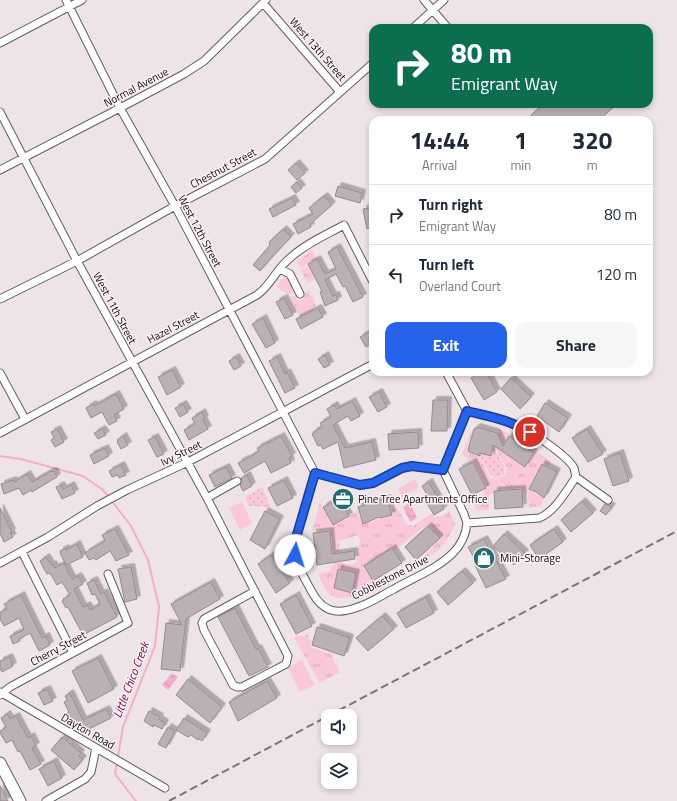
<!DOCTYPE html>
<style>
:root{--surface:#fff;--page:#f6f6f7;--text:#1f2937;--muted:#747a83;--line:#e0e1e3;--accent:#2563eb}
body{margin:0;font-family:"Titillium Web",sans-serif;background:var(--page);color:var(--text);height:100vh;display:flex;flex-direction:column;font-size:15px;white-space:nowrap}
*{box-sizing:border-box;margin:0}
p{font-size:13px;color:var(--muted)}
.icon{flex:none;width:22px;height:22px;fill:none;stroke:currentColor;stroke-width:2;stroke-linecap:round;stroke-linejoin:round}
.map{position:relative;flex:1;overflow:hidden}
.side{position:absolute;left:369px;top:116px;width:284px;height:260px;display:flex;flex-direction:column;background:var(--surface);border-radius:12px;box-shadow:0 2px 6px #0003}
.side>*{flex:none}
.banner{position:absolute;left:369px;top:24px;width:284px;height:84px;border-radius:12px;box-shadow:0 2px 6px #0003;background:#0b6e4f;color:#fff;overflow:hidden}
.buttons{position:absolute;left:321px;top:709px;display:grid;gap:8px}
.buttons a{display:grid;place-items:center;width:36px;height:36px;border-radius:8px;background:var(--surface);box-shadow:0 2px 6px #0003;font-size:20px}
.pin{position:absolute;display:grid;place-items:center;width:34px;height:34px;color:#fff;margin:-17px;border:2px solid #fff;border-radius:50%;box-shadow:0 1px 4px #0007}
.me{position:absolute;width:44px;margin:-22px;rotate:5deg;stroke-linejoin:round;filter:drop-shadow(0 0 3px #0008)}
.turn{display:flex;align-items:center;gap:14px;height:84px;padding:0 16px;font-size:18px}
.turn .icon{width:52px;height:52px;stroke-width:2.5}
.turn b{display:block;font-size:28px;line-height:34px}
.eta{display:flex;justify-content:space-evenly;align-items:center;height:68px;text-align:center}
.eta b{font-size:24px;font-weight:700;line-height:28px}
.button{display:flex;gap:8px;margin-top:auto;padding:8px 16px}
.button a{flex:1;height:46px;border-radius:12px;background:var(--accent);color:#fff;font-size:16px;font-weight:700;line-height:46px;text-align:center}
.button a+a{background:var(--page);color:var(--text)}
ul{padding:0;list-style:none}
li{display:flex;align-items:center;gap:12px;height:60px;padding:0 16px;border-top:1px solid var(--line)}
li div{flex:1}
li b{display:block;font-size:15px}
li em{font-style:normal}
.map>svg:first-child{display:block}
.grass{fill:url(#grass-tufts);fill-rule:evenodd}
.park{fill:url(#park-dots)}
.pitch{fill:#fac7db}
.water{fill:url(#water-waves)}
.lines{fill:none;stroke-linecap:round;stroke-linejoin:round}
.stream{stroke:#f6adcb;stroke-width:2}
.building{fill:#bbb1b5;stroke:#948b8e;filter:url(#shadow)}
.minor-casing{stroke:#655d60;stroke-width:9}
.primary-casing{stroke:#655d60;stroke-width:13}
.minor{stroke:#fff;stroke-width:7}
.primary{stroke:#fff;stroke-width:11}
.rail{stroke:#7c7578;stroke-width:2;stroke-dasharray:8 4;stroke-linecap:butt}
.route-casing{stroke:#184099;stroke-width:10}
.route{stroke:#2563eb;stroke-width:7}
.labels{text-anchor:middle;stroke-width:3;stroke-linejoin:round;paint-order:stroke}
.street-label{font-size:11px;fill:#100d0e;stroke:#fbf1f5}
.poi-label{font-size:11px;fill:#100d0e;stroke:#fbf1f5;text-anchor:start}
.water-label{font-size:12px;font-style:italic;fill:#700244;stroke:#fbf1f5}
</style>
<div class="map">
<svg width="677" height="801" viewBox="0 0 677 801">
<defs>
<pattern id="grass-tufts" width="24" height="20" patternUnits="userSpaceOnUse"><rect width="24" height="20" fill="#fac7db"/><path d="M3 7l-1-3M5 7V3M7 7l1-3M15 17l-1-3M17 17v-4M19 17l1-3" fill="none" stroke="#d5aabb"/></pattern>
<pattern id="park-dots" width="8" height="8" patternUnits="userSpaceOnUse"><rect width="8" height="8" fill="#fac7db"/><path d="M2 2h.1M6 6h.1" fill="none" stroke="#d5aabb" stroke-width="1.8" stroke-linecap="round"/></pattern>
<pattern id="water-waves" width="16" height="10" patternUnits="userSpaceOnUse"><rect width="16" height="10" fill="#f6adcb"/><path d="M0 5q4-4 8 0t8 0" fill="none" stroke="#d294ad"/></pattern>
<filter id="shadow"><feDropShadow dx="3.5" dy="-3.5" stdDeviation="0" flood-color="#0004"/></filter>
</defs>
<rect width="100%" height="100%" fill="#eee3e7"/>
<path class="grass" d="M312 250 317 259 301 268 297 262Z
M309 266 316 279 307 283 301 270Z
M284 276 289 280 294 292 289 295 277 287 282 279H284L283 278Z
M309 290 316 305 313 310 301 317 290 297 294 295 298 302 304 298 305 293Z
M472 430H473L467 450 468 453 480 457 490 478 497 479 505 475 507 468 495 448 499 435 498 434 501 430 510 434 499 450 526 468 536 451 551 462 549 466 542 463 528 489 544 499 541 506 529 508 528 494 523 492 522 488 493 490V493L489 495V510H477L472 501 485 494 484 490 488 487 473 461 469 462 466 457 462 454Z
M320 503 332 526 357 511 363 524 393 515 392 509 397 507 406 524 413 526 431 514 435 517 442 516 449 511 456 525C445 542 442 552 422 559L441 538 428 524 395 550 392 547 363 567 375 585C362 592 340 607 327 591 323 586 321 579 318 574L330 571 331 566 334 565 331 529 312 531ZM358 535 360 540 357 561 353 565 340 563 339 541ZM338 569 351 592 334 588Z
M307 634 309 636 308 639 312 640 310 647 331 654 340 672 320 683 294 638 298 635 304 637Z"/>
<path class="park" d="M493 446 505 468 504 474 496 478 491 476 480 456V453L491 456Z
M262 487 270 507 249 506 245 497Z"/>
<path class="pitch" d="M415 479 419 487 402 497 398 489Z
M242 502 252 523 240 530 229 508Z
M302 660 315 685 300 692 288 668Z"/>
<path class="water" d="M410 503 417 518 410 522 403 507Z
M172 673 178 677 168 690 162 685Z"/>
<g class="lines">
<path class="stream" d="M0 456 21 459 83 476 103 490 109 497
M111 500 131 526 148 560 159 607 155 646 123 727 115 774 136 801"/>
</g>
<path class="building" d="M544 104H617L599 120H535L531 115Z
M296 163 305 173 297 180 288 170Z
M297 182 302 188 296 193 291 187Z
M338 186 362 193 360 203 335 196Z
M324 196 332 205 310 224 311 227 298 234 293 224 313 214 309 208Z
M292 198 296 205 273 217 269 209Z
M372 208 373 209V227L367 229 363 209Z
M283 229 291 237 271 258 260 271 253 265 270 245 269 242Z
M337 247 363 297 353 302 345 286 343 287 336 274 325 280 333 296 336 295 338 300 325 306 320 292 322 291 308 264 317 259 325 274 336 269 328 252Z
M284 298 293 315 285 319 276 302Z
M318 308 323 317 301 329 296 319Z
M263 318 275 343 266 348 252 324Z
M373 330V343L366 347 360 337Z
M325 355 330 365 324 368 318 359Z
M236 357 241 366 234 370 229 361Z
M277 357 285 374 287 372 295 388 285 393 269 361Z
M172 370 181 387 167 395 158 377Z
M480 372H486L497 392 484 400 471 378Z
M511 378 531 397 520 409 501 389Z
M379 392 387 407 378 412 369 397Z
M116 394 124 409 114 415 117 421 109 425 102 412 91 418 86 408 93 404 94 406Z
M433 400H448L447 431H431Z
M352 401 360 416 351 421 348 416 333 425 345 448 372 442 376 460 344 468 338 442 323 449 321 445 318 446 312 434 314 433 313 432 322 427 320 423 331 417 327 409 334 405 337 409Z
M545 403 568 418 559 432 537 416Z
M183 404 188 412 180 417 175 408Z
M202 412 205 419 203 420 208 429 189 440 184 430 195 424 192 418Z
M477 427 497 433 503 446 509 436 534 453 525 467 493 445 491 456 480 453V456L469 452 468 450 474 429Z
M57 429 64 442 55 447 51 440 54 438 51 432Z
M102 429 106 435 98 439 94 433Z
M587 429 603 454 588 462 572 438Z
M418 432 419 448 389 450 388 434Z
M123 436 128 445 121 449 117 442 118 441 117 440Z
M281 436 292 456 289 458 291 463 271 473 265 461 244 473 238 463 245 459H247L259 451 257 448Z
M155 437 164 454 157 457 148 440Z
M105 448 109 456 94 464 90 455Z
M620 453 629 481 613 486 604 459Z
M473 462 486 488 472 495 459 469Z
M542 464 557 472 544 498 536 492 529 489Z
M121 465 126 475 119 478 118 475 112 477 109 471Z
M226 467 232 478 215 487 209 475Z
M51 471V472L54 471 57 477 32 492 31 490 23 495 19 488 4 494 1 484 13 480 14 482 27 474 32 482Z
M247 475 252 486 243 491 240 485 242 481 241 478Z
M284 480 293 498 277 506 268 488Z
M429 482 444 509 434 515 425 500 429 498 422 486Z
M61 485 63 489 71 485 75 493 62 499 56 487Z
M522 489 523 507 495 509 494 491Z
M344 495 347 500 341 503 349 516 333 525 323 507Z
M387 498 392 515 380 518 379 517 363 524 358 507Z
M582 501 593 513 571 532 561 520Z
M605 504 612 507 606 515 600 511Z
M0 508 12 532 10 533 13 537 4 542 0 533Z
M265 511 280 519 265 549 250 540Z
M428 526 440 538 416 560 405 547Z
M115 529 129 555 116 561 110 551 96 560 94 558 89 560 85 553 105 541 102 535Z
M554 529 563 542 539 559 530 545Z
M330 531 332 554 354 551 355 559 317 565 313 533Z
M504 534 525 553 514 565 493 546Z
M484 539 506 579 486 588 474 563 478 565 468 547Z
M77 544 83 557 66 565 60 553H61L60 551 65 548 66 550Z
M392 548 402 563 373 581 364 566Z
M271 555 290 583 276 593 258 564Z
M46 557 51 565 53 564 55 568 64 563 72 579 78 576 83 584 74 589 83 607 87 605 90 610 100 604 95 594 92 595 87 583 94 580 101 594 104 592 117 617 83 635 69 609 68 607 66 608 62 601 64 600 63 599 70 595 62 582 57 585 50 573 47 574 44 569 40 561Z
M131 567 137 599 125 602 118 569Z
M338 569 356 573 352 593 334 588Z
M462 571 473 583 448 605 437 592Z
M211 582 220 599 186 619 180 671 161 669 166 623 182 625 171 604Z
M21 595 42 638 46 636 50 645 39 651 30 633 19 639 20 641 13 644 10 636 24 630 19 618 4 626 0 619V612L7 609 4 604Z
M296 595 312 626 296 634 280 604Z
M426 597 434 613 406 628 397 613Z
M235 608 256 649 258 648 268 667 249 676 218 617Z
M382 616 394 629 368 651 356 638Z
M317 627 350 638 344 656 312 645Z
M9 657 13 666 2 672 0 668V661Z
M98 658 114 689 88 703 72 671Z
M188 679 222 707 210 723 176 695Z
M267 681 277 698 238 721 229 702Z
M47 689 53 701 44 705 38 693Z
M70 693 83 720 106 709 111 718 85 731 70 722 66 714 69 712 64 702 67 700 65 696Z
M149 711 160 717 159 719 165 723 162 729 154 725 153 727 144 721Z
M7 714 10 719 16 716 28 738 31 736 36 746 32 748 41 764 30 770 20 751 18 752 12 740 6 743 0 733V731L6 727 1 718Z
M184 718 207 733 202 741 199 739 198 740 191 735 188 737 176 730Z
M168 727 175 731 166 748 158 744Z
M62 737 81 753 79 756 83 759 74 770 51 750Z
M54 761 62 778 48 786 39 769Z
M0 786 8 801H0Z"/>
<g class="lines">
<g class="minor-casing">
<path id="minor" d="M66 0 120 108 175 206 315 473
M424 0 448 28
M263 3 340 92
M413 28 444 0
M0 43 82 0
M0 112 77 261 207 498 288 656 286 664 242 687H237L233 685 204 630 202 623 204 619 255 591
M0 170 120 108 184 74 204 61 266 0
M280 269 290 274 300 294
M0 299 77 261 175 206 265 159 373 63
M446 372 467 411 443 470 464 514 467 523 539 518C554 513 567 490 576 477 575 474 575 471 574 468 568 456 528 429 515 424 500 417 483 415 467 411
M0 373 25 419
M0 433 257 295C272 284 276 269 290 258 305 244 326 235 344 225L373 282
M315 473 296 538C293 554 298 567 306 581 312 592 318 606 331 610 340 613 350 610 358 607 371 603 382 595 394 589 413 578 437 569 453 553 461 545 466 534 467 523
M315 473 360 485 373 483 402 468 412 466 443 470
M576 477 608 500
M207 498 237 481
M22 552 73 653
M0 563 48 537 97 506 127 490 188 462 373 364
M0 692 165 788
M0 695 10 687 128 623 108 574
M46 801 85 779 91 772 96 748"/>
</g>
<g class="primary-casing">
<path id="primary" d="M0 763 20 801"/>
</g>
<use href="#minor" class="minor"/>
<use href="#primary" class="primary"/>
<path class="rail" d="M328 716 677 531
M169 801 328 716"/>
</g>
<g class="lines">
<g class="route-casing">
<path id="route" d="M295 555 294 546 296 538 315 473 360 485 373 483 402 468 412 466 443 470 467 411C491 417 509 420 530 432"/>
</g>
<use href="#route" class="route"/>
</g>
<defs>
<g id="office-disc" transform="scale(1.15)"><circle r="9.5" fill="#236e74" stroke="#fbf1f5"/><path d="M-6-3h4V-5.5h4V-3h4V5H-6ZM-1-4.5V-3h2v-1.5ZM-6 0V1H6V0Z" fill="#fff"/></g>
<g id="shop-disc" transform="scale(1.15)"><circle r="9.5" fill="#236e74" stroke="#fbf1f5"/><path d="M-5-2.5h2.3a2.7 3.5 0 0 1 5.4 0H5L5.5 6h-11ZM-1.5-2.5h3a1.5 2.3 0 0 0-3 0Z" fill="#fff"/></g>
</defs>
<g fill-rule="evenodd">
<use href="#office-disc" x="343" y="499"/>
<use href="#shop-disc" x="484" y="558"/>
</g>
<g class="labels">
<g class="street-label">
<text transform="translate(318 49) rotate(49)" y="4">West 13th Street</text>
<text transform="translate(136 87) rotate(-28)" y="4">Normal Avenue</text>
<text transform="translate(223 168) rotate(-28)" y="4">Chestnut Street</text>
<text transform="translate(200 231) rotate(62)" y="4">West 12th Street</text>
<text transform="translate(115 308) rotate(62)" y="4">West 11th Street</text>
<text transform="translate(173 327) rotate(-28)" y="4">Hazel Street</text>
<text transform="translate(181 453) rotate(-26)" y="4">Ivy Street</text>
<text transform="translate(390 577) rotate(-27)" y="4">Cobblestone Drive</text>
<text transform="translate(58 648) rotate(-28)" y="4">Cherry Street</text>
<text transform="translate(88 731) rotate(30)" y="4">Dayton Road</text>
</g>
<g class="poi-label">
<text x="358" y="503">Pine Tree Apartments Office</text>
<text x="500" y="562">Mini-Storage</text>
</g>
<g class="water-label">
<text transform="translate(131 680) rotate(-69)" y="4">Little Chico Creek</text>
</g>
</g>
</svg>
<div class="buttons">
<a><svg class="icon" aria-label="sound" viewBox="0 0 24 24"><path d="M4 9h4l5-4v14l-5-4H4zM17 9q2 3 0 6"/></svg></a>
<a><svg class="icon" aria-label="layers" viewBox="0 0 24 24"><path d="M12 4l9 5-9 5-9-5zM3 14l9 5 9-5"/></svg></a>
</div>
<div class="pin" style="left:530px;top:432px;background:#d93025"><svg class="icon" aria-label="arrive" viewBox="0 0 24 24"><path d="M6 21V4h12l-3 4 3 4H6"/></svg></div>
<svg class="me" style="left:295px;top:555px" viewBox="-20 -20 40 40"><circle r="19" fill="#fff"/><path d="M0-13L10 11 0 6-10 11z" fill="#2563eb"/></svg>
<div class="banner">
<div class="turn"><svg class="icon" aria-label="right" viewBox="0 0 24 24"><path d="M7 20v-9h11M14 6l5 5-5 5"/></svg><div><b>80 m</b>Emigrant Way</div></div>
</div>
<section class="side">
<div class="eta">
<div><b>14:44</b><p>Arrival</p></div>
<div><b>1</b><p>min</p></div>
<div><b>320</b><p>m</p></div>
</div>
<ul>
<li><svg class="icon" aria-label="right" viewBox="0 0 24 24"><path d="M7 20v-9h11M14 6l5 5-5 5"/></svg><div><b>Turn right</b><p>Emigrant Way</p></div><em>80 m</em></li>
<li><svg class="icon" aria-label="left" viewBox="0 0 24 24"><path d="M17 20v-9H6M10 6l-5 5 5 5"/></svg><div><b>Turn left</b><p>Overland Court</p></div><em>120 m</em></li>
</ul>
<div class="button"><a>Exit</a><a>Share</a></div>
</section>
</div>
